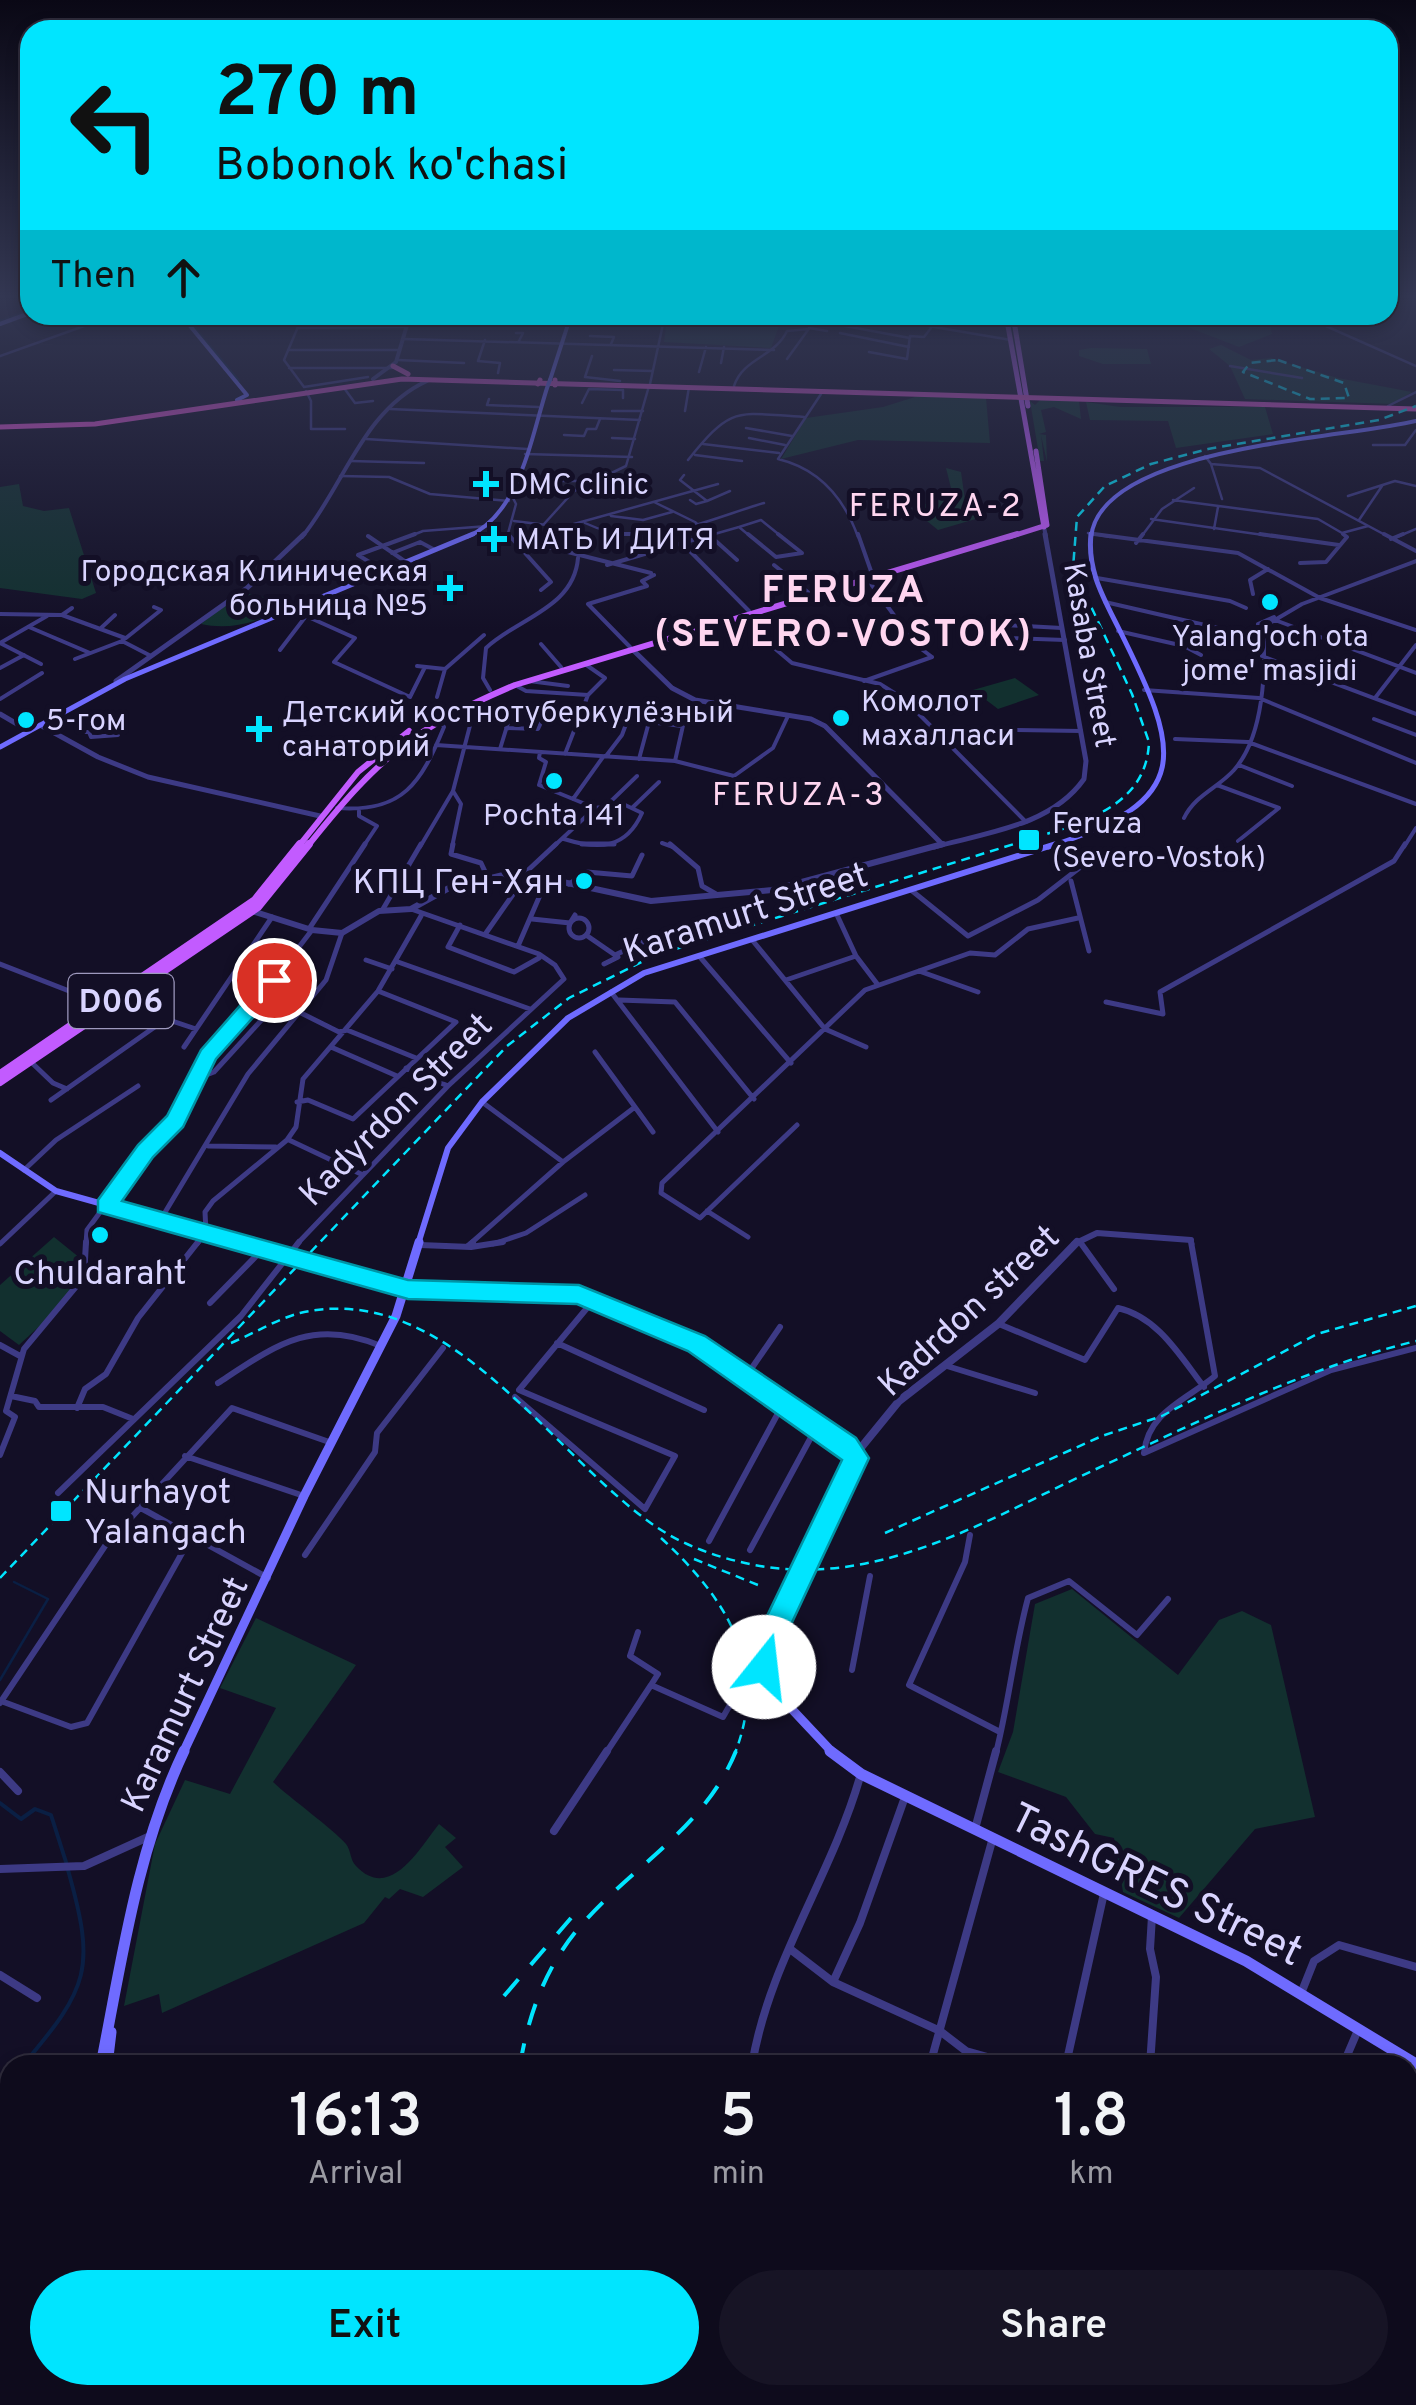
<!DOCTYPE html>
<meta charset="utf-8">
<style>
:root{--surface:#0e0b1c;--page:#171425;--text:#f1f3f6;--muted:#9b9ba3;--line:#2e2b3b;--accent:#00e5ff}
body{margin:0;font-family:Overpass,sans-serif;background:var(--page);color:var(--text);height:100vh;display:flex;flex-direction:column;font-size:38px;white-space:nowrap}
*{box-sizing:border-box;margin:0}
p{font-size:32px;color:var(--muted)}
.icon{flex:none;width:55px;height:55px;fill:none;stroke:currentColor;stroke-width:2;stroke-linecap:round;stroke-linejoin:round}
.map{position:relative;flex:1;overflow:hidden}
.panel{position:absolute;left:0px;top:2055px;width:1418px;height:350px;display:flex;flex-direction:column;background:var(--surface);border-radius:30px 30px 0 0;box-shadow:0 5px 15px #0003,0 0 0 2px var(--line)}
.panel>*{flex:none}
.banner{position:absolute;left:20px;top:20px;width:1378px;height:305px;border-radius:30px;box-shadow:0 5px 15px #0003,0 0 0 2px var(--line);background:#00e5ff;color:#111;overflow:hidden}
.pin{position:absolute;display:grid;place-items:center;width:85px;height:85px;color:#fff;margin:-42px;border:5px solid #fff;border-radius:50%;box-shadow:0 2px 10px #0007}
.me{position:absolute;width:110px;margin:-55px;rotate:16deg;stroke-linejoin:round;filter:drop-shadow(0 0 8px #0008)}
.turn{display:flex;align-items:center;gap:35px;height:210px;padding:0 30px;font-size:45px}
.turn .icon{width:130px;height:130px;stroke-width:2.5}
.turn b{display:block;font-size:70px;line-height:85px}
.then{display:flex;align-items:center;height:95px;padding:0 30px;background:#0003;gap:20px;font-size:38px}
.eta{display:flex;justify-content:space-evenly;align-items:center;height:170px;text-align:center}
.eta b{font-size:60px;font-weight:600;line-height:70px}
.action{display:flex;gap:20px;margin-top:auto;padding:20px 30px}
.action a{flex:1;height:115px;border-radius:60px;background:var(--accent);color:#111;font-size:40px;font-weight:600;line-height:115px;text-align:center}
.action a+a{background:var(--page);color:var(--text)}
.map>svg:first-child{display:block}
.green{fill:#12302f}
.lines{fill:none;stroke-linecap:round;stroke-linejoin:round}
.stream-far1{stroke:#0a1f44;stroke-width:2.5}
.stream{stroke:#0a1f44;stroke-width:4}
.canal{stroke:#0a1f44;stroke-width:2.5}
.pedestrian{stroke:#3d3a85;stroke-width:2.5}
.minor-far4{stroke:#3d3a85;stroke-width:2.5}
.minor-far3{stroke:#3d3a85;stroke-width:4}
.minor-far2{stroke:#3d3a85;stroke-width:5}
.minor-far1{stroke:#3d3a85;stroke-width:6}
.minor{stroke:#3d3a85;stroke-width:8}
.tertiary-far3{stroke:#3d3a85;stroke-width:4}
.tertiary-far2{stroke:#3d3a85;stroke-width:5}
.tertiary-far1{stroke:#3d3a85;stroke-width:6}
.tertiary{stroke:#3d3a85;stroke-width:8}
.secondary-far4{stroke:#6f6bff;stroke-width:4}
.secondary-far3{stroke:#6f6bff;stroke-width:5}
.secondary-far2{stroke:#6f6bff;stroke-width:6}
.secondary-far1{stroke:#6f6bff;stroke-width:9}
.secondary{stroke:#6f6bff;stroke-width:11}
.primary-far2{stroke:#c25bff;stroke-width:5}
.primary-far1{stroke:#c25bff;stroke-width:6}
.primary{stroke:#c25bff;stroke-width:8}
.trunk{stroke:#e055d1;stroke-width:5}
.rail-far1{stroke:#00e5ff;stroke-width:2.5;stroke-dasharray:9 6;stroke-linecap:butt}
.rail{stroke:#00e5ff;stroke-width:4;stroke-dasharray:22 19;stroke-linecap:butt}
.secondary-bridge{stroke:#6f6bff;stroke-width:4}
.trunk-bridge{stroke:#e055d1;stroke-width:5}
.route{fill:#00e5ff;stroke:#0095a6;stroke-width:2.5}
.poi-dot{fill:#00e5ff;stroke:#130f26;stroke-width:4}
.labels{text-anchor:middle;stroke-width:10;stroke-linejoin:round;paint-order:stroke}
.far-poi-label{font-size:30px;fill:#d9d4ff;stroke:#130f26;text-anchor:start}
.far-street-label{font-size:30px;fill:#d9d4ff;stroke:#130f26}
.far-neighbourhood-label{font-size:32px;letter-spacing:2.5px;fill:#ffd6f0;stroke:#130f26}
.shield{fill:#130f26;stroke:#9e99be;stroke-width:2.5}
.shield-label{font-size:32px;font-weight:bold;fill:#d9d4ff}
.poi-label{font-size:35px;fill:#d9d4ff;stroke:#130f26;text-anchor:end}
.street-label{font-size:35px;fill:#d9d4ff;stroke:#130f26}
.far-district-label{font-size:38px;font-weight:bold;letter-spacing:2.5px;fill:#ffd6f0;stroke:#130f26}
.near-street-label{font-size:42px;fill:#d9d4ff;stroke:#130f26}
</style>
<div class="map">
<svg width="1416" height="2405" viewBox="0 0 1416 2405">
<rect width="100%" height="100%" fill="#130f26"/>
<path class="green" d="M681 315H772L779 326 771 348 664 342 667 320H680Z
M1172 315H1261L1268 318 1272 334 1239 347 1167 319Z
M1221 345 1251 360 1271 358 1338 378 1412 392 1393 404 1245 399 1230 366 1209 349Z
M1091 348 1147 349 1151 364H1103L1079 356V350Z
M918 396 986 398 990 443 858 440 781 459 806 418 883 407Z
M1040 400 1079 401 1081 419 1054 407 1041 410 1046 432 1039 434 1046 435 1047 462 1041 435 1044 461H1040L1030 401 1035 405Z
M1086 402 1120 407H1265L1273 434 1176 448 1168 421 1090 420Z
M946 468 961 472 966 507 979 518 938 530 911 508 953 496Z
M19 484 23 506 44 511 69 508 96 593 82 599 0 588V487Z
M239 592 292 603C264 621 232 631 201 624Z
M1015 678 1039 695 998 709 973 690Z
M54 1237 80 1258 85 1254C80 1294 48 1318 19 1345L0 1331V1285Z
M1072 1589 1178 1675 1219 1620 1242 1611 1271 1625 1315 1817 1255 1829 1179 1918 1123 1892 1114 1838 1095 1834 1066 1797 998 1772 1013 1732 1035 1604Z
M256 1618 356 1665 273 1782C291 1799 332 1828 346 1844 351 1850 350 1860 356 1866 390 1902 419 1849 439 1824L456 1838 445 1847 463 1867 423 1897 400 1889 389 1899 385 1897 364 1923 162 2013 159 1994 124 2006 155 1844 185 1780 230 1794 276 1708 220 1688Z
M1039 2395H1153L1155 2405H1037Z"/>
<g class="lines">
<path class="stream-far1" d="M189 321 239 381
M0 1680 48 1599 14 1582"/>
<path class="stream" d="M0 1803 21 1819 35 1809 51 1815 66 1862
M23 2065C89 1987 96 1969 68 1870
M0 2129 10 2083
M0 2152 10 2181
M5 2405 10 2373"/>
<path class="canal" d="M0 321 30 310"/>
<path class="pedestrian" d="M1230 366 1302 378"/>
<path class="minor-far4" d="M303 315 284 360 304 387 368 377
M807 315 809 328 827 331
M863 315 1011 340
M923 315 931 328
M1301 315 1416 366
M410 316 663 322
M191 319 301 318
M807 319 910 338
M298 328 407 327
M516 333H523L519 341
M840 333 909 347
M590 336 614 337 611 344
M404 339 774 350
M485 340 478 361 500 363 498 373
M288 350H400
M869 352 907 359 910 336 924 337 931 328
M0 356 115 315
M592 356 585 377 620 381
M787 359 808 330
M398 360 464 363
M721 363 724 347
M289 368H392
M614 370 652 371
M699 372 706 347
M650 384 665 315
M734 386C743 358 775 357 787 331L809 329
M344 388 355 403 373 401
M306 391 311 401V429H345
M823 391 778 459C820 469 844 498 858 537
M489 399 487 405 538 407
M582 403 589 389 623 390V398
M1388 406 1416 392
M390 409 640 420
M612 411H643
M685 411 689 387
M746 428 792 436
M564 435 584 436 587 429H596L600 419
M612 438 635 439
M749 438 785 445
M366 439 527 449
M703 444 779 453
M1373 445H1405L1416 430
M525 454 632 457
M695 455 742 461
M1205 456 1211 464 1260 468 1389 537
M688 460C733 404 736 413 804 417
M351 461 424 463
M1211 464 1222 499
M684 475 680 480 707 501 730 491
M340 476 389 477 430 494 509 501
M513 481H590
M1348 496 1395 481 1416 486
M690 500 696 504 707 501
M1173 500 1318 519 1342 533
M654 502 695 522 711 537
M611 516 643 520 672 512
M1151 519 1278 537
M1359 520 1382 486
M514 521 563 527 718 484
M585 523C644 552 706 520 764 503
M544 524 574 491 626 466 649 386
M739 527 751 537
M739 527 761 520 782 537
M1214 529 1218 507
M1088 533 1110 537
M1342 533 1368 526
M1342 533 1346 537
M408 537 423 531 488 526
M507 537 516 504 511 494
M556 537 563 527
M704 537 739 527
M1141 537 1162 509 1194 488
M1397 537 1416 529"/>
<path class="minor-far3" d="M508 534 551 582 541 590
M558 534 548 547 651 573
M614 534H655
M708 534 737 560
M748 534 776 557 802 553 778 534
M858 534 872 574
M1094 534 1238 553 1320 598 1416 630
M1260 534 1339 545
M1384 534 1416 551
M368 536 406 562
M1391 539 1403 534
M682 543 749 611
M1136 543 1143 534
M392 553 420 542 435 550
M1300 563 1326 562 1347 537 1343 534
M607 565 713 534
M774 565 809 593
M384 571 358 555 415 534
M1097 578 1230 601 1246 608
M868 580 916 645 932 657
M1253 594 1250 580 1268 569
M1105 602 1218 628 1263 645
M1302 604 1416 561
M0 614 62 615 125 638 122 641 151 656
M62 615 72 608
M739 618 792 663 880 684 904 699 1026 822
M1275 620 1416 673
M29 627 90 653
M1263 627 1258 624 1274 617
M101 628 115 615
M1062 628 1005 625 1009 638 1065 640
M1118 631 1184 646 1201 655
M126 638 161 610 154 607
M0 643 47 616
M0 643 41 664
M541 644 561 667
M630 647 588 604 647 586 642 581 654 575
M280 650 306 616 355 638 334 662 410 697 425 667
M1262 656 1416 714
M75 659 122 641
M417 666 445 669
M0 668 24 655
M529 681 568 686
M864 681 932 657
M515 685 526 691 588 695
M490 690 483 678 486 648C518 618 574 608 578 558
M1144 690 1259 698 1416 763
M437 697 445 669 484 635
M1375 698 1416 645
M0 699 42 673
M1374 719 1416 735
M69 725H81L79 732H89L91 737 118 735
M506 728 538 729 546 712
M1017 730 1081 731
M1175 739 1248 742 1416 804
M436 745 675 761 734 776 773 748 788 716
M500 749 512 710 580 713
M540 752 539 758 546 762 539 785 595 808 623 804 642 813C626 849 599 850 564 839
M565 754 588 695 605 678 585 664
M606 756 622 735 632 708
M639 759 649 722 682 726
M675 761 684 721
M1239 765 1292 786
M1217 785 1279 808 1238 841
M573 799 603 757
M607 805 637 776
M633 807 659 782
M337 808C403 813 421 783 444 727L439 719
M359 811V816L377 826 363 847
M1184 818C1195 795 1218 788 1234 770 1264 736 1266 670 1263 627L1302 604
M662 843 673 847
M420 847 453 791 473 714
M452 847 461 804 453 791
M553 847 595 808
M1404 847 1416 828"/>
<path class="minor-far2" d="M453 844 451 854 481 863 488 878
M582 844H614
M670 844 698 868 702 886 716 894
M525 873 556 844
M1071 881 1089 951
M569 884 587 872 632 876 642 855
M911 890 968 936 1038 900 1100 852
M383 909 421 844
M837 915 856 956 878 985
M569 928a10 10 0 1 1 20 0a10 10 0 1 1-20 0Z
M532 919 570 923 575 915
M460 925 448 947 514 972 539 958
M309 929 365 844
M486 933 514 893 520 873
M586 935 615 955 658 935
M753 941 825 1029 866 1047
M518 946 547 879
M700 957 791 1063
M366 960 392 969
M398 962 530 1009
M0 964 100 1003
M604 964 618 957 615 955
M919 971 978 992
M786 980 856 956
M611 992 718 1132
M126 998 145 1012 196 1029
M619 1000 675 1002 754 1099
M1106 1002 1163 1014 1160 992 1394 861 1405 844
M301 1013 339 1032 347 1030 416 1058
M184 1047 272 917
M331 1047 397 1076
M31 1062 53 1083 67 1089
M406 1068 448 1086
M196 1079 214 1072 299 979
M51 1100 166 1019
M297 1102 308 1100 353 1119 456 1022 378 991
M482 1102 563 1162 635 1107 595 1052
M635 1107 653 1132
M797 1125 700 1218 661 1193 662 1183 865 990 970 953 995 955 1028 929 1078 918
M289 1140 363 1175
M208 1146 276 1147
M24 1170 56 1140 138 1086
M707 1211 748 1237
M161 1219 248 1074 326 980 342 933
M1191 1240 1192 1244
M0 1244 56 1191
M86 1244 87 1230 145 1151 175 1121 208 1055 256 1003 312 930
M197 1244 206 1232 205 1212 213 1201 287 1140 296 1127 303 1079 378 991 421 916
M297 1244 448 1086 564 979 555 965 539 954 411 909
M470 1244 563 1162
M493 1244 526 1233 585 1195"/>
<path class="minor-far1" d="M1080 1242 1114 1289
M420 1245 471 1247 503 1242
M468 1246 473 1242
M210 1303 262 1250
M999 1324 1085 1360 1118 1308C1158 1317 1180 1356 1204 1387
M557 1343 704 1410
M0 1345 20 1356
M947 1366 1035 1393
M747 1375 780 1327
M218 1383C276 1345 312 1317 381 1346
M11 1396 35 1401 39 1407H103L133 1419
M515 1397 645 1509 675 1456 519 1390 592 1302
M77 1408 85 1389 106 1374 138 1318 198 1242
M1144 1453 1331 1370 1416 1348
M1144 1453C1148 1412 1186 1400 1215 1376L1191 1242
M0 1455 15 1417 6 1411 24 1349 84 1277 86 1242
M185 1456 304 1496
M58 1493 241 1316 299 1242
M139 1507 268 1578
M970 1535 965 1562 909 1685 1000 1732
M709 1541 783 1404
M750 1550 816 1428
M305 1555 375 1452 377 1433 443 1348
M638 1632 630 1656 658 1674 651 1685
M852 1670 870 1576
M749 1672 763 1653
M1 1701 71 1727 87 1723 191 1537
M0 1703 105 1546 232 1408 332 1443
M606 1753 651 1685 723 1717 749 1672 765 1667
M996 1753C1009 1702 1014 1650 1028 1598L1069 1581 1137 1635 1168 1599"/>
<path class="minor" d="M0 1772 18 1791
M975 1829 996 1751
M554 1831 607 1751
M0 1869 84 1866 148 1837
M790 1949 833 1982 940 2031 966 2051 1016 2065
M0 1975 37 1998
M833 1982 860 1923 905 1797
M1302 1991 1314 1961 1339 1945 1416 1967
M752 2065C769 1962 831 1877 860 1777
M930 2065 992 1841
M1058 2065 1067 2060 1104 1893
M1150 2065 1156 1977 1150 1949 1152 1916
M1343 2065 1358 2030
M783 2395 798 2405
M898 2395 910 2402
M1156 2395 1157 2405
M1377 2395 1379 2405
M679 2405 681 2395
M1030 2405 1031 2395
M1270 2405 1292 2395"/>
<path class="tertiary-far3" d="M373 379 396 362 410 315
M1044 527 1046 537
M302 537C344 486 363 410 427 381"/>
<path class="tertiary-far2" d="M633 650 672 688 695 700 811 719 825 726 941 843
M116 681 247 588 304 534
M0 714 29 731
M40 725 98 757 148 777 320 816
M934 847C985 833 1051 826 1084 779L1086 761 1045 534"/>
<path class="tertiary-far1" d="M252 911 312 930 342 933 379 911 411 909 449 888 516 872 651 901 772 890 943 844
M1074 1244 1097 1233 1191 1240"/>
<path class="tertiary" d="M855 1455 899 1401 998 1324 1077 1242"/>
<path class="secondary-far4" d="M181 315 247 395 237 400
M0 324 30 313
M550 380 571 315
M467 537C521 514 531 436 548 385
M1091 537C1101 446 1344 439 1416 421"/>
<path class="secondary-far3" d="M0 747 125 679 473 534
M1048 847C1196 800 1181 753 1119 629 1103 597 1087 570 1091 534"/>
<path class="secondary-far2" d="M0 1153 56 1191 246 1244
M418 1244 448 1148 482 1102 568 1018 644 973 1056 844"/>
<path class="secondary-far1" d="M237 1242 408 1289 562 1292C674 1315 765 1390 855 1455L764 1656 787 1704 833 1753
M183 1753 304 1496 396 1316 419 1242"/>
<path class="secondary" d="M830 1751 861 1774 1246 1961 1416 2064
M101 2065C122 1958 137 1850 184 1751
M107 2065 111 2032
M87 2395V2405
M94 2395V2405"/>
<path class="primary-far2" d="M1006 315 1044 527
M1013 315 1028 406
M1036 451 1047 525
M1009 537 1047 525"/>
<path class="primary-far1" d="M298 847 358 772 409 731
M307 847C377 759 411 729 515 685L1017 534"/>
<path class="primary" d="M0 1074 255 900 300 844
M0 1082 258 907 309 844"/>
<path class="trunk" d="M393 366 408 374
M0 427 95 424 402 379 1416 409"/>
<path class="rail-far1" d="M1278 360 1344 383 1349 398 1310 399 1243 372 1250 363Z
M231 1343C253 1334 277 1319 300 1313 448 1279 549 1453 655 1526 681 1544 713 1556 745 1563 872 1592 984 1521 1094 1470 1200 1421 1302 1369 1416 1341
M885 1533 1102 1436 1162 1416 1317 1334 1416 1306
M661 1538C724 1596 770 1664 735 1753
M694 1559 758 1585
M0 1578 507 1046 569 998 656 955 1069 827C1111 811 1147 791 1149 742L1132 694 1073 568 1077 517 1105 486 1151 464 1208 449 1379 420 1416 406"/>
<path class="rail" d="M504 1996 571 1918
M520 2065C529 2011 548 1961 585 1921 638 1862 705 1827 736 1751"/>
<path class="secondary-bridge" d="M548 385 550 380"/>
<path class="trunk-bridge" d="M555 380V385
M538 384 540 380"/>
</g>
<linearGradient id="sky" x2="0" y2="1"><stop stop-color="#0a0815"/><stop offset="0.47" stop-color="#333752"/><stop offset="1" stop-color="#333752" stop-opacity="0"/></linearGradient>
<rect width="1416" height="630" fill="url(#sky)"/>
<path class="route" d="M274 973 282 975V985L216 1059 183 1127 153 1157 122 1201 408 1280 579 1285 705 1336 856 1438 869 1458 781 1646 775 1677 764 1681 754 1677 750 1667 753 1645 842 1460 688 1351 577 1304 408 1299 98 1212V1200L138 1145 167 1116 201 1050 267 975Z"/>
<g class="poi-dot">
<path d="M481 469h10v10h10v10h-10v10h-10v-10h-10v-10h10z"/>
<path d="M489 524h10v10h10v10h-10v10h-10v-10h-10v-10h10z"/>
<path d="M445 573h10v10h10v10h-10v10h-10v-10h-10v-10h10z"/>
<circle cx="1270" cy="602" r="10"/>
<circle cx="841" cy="718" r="10"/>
<circle cx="26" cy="720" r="10"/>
<path d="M254 714h10v10h10v10h-10v10h-10v-10h-10v-10h10z"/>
<circle cx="554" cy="781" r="10"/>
<rect x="1017" y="828" width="24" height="24" rx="5"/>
<circle cx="584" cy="881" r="10"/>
<circle cx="100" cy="1235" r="10"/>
<rect x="49" y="1499" width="24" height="24" rx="5"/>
</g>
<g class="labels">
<g class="far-poi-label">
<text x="508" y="494">DMC clinic</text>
<text x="516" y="549">МАТЬ И ДИТЯ</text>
<text x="428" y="581" text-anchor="end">Городская Клиническая<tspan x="428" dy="34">больница №5</tspan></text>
<text x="1270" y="646" text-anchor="middle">Yalang'och ota<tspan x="1270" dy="34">jome' masjidi</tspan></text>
<text x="861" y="711">Комолот<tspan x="861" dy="34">махалласи</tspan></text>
<text x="282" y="722">Детский костнотуберкулёзный<tspan x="282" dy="34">санаторий</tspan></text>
<text x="46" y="730">5-гом</text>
<text x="554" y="825" text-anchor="middle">Pochta 141</text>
<text x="1052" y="833">Feruza<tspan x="1052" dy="34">(Severo-Vostok)</tspan></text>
</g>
<g class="far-street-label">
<text transform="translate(1090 655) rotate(80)" y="10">Kasaba Street</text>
</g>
<g class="far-neighbourhood-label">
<text x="936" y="516">FERUZA-2</text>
<text x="799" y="805">FERUZA-3</text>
</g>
<rect class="shield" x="68.5" y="974" width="105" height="54" rx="8"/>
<g class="shield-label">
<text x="121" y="1012">D006</text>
</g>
<g class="poi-label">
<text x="564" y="893">КПЦ Ген-Хян</text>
<text x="100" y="1284" text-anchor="middle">Chuldaraht</text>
<text x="84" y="1503" text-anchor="start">Nurhayot<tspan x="84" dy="40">Yalangach</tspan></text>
</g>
<g class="street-label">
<text transform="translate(745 912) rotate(-18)" y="12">Karamurt Street</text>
<text transform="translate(395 1109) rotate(-45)" y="12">Kadyrdon Street</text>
<text transform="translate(968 1310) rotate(-43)" y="12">Kadrdon street</text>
<text transform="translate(184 1694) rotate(-65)" y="12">Karamurt Street</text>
</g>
<g class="far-district-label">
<text x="844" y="602">FERUZA<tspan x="844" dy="44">(SEVERO-VOSTOK)</tspan></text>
</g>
<g class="near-street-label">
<text transform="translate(1157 1883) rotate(26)" y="15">TashGRES Street</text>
</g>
</g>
</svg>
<div class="pin" style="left:274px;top:980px;background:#d93025"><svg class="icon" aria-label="arrive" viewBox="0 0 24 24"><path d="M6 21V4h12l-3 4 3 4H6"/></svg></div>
<svg class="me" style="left:764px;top:1667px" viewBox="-20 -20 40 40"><circle r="19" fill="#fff"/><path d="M0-13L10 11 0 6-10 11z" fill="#00e5ff"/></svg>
<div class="banner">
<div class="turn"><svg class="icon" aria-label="left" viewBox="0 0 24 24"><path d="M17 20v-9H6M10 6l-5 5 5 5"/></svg><div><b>270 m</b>Bobonok ko'chasi</div></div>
<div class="then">Then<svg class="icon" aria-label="ahead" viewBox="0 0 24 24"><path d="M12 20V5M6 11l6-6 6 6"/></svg></div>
</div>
<section class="panel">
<div class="eta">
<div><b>16:13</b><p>Arrival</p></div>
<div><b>5</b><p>min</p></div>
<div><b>1.8</b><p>km</p></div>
</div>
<div class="action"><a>Exit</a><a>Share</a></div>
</section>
</div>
